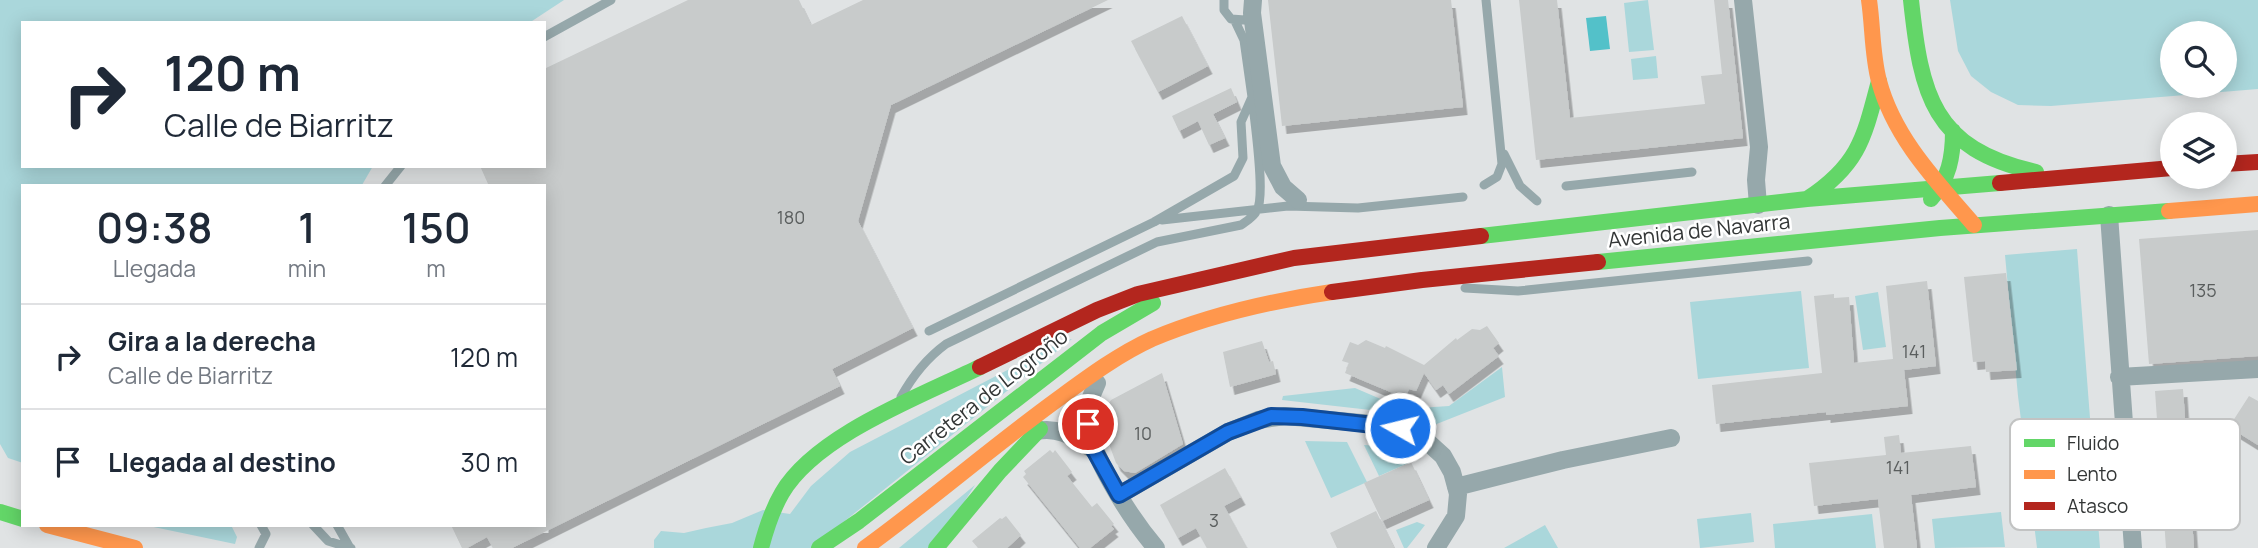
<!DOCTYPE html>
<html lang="es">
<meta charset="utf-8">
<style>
:root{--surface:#fff;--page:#f2f2f3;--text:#1f2937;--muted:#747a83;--line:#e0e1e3}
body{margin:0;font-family:Manrope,sans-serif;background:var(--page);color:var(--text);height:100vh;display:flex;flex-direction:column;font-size:26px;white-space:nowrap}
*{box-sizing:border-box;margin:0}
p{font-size:23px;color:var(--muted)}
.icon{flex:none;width:38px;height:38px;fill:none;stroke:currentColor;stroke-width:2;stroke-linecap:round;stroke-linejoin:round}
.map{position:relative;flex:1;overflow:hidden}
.sheet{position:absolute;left:21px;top:184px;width:525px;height:343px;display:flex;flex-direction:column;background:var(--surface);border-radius:0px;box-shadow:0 4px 18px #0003}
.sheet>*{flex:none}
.top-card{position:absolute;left:21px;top:21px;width:525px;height:147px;border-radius:0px;box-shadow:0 4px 18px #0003;background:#fff;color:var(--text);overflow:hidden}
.buttons{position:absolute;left:2160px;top:21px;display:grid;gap:14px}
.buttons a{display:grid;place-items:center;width:77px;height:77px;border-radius:50%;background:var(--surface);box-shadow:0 4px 18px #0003;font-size:35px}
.pin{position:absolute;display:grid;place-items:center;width:60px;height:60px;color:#fff;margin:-30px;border:4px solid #fff;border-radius:50%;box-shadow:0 2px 7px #0007}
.me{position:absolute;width:77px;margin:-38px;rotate:278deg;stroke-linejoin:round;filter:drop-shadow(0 0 5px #0008)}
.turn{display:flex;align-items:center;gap:24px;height:147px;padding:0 28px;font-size:32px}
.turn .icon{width:91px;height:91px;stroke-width:2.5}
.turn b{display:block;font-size:49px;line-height:60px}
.eta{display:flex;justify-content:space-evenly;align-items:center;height:119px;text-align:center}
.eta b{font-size:42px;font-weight:600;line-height:49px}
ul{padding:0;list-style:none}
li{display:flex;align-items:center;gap:21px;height:105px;padding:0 28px;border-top:2px solid var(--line)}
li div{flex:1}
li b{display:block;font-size:26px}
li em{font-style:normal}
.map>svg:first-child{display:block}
.green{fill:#aad7db;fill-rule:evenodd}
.water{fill:#53c1c9}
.building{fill:#c8cbcb;filter:url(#shadow)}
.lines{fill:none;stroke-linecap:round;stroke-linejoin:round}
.lane{stroke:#96a8ab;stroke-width:9}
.street{stroke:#96a8ab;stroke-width:18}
.fast{stroke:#63d668;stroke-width:16}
.slow{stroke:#ff974d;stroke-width:16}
.jam{stroke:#b3261e;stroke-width:16}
.route-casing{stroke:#114b97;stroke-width:18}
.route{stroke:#1a73e8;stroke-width:12}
.labels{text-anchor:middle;stroke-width:5;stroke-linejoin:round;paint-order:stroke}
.number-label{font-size:18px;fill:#5a5e5e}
.street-label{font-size:21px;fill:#333636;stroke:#fff}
.key{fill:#fff;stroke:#c2c3c3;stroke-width:2}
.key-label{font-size:19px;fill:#333636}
</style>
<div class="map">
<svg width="2258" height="548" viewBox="0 0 2258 548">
<defs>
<filter id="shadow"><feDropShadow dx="4.5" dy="8" stdDeviation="0" flood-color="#0004"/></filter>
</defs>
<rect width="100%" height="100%" fill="#e0e3e4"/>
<path class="green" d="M0 0H564L529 23H23V166H373L362 185 23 186V463L8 458 0 444Z
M1648 0 1654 50 1629 52 1624 3Z
M1950 0H2258V89L2051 106 2018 105 1991 92 1971 76 1958 51ZM2172 33H2224V86H2172Z
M1656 56 1658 78 1633 80 1631 59Z
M2077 249 2100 548H2037L2018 396 2005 255Z
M1801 291 1809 368 1698 379 1690 302Z
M1878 292 1886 347 1863 350 1855 296Z
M1072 339 811 548H654V540L661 531 684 533 706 528 732 523 763 510 790 514 811 486 850 452 1065 340Z
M1502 367 1505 397 1429 427 1397 413 1282 400 1283 396 1355 388 1404 409 1449 406Z
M1305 441 1347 442 1367 482 1331 498Z
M1364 445 1399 447 1404 448 1411 462 1379 476Z
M975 485 935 548H899Z
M2001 512 2005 547 1935 548 1932 519Z
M1751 513 1754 542 1700 548 1697 519Z
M1872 514 1876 548H1775L1773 524Z
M1417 522 1425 525 1407 548H1404L1396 530Z
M144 525H231L237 537 235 544Z
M1545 525 1558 548H1504Z"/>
<path class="water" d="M1606 16 1610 49 1590 51 1586 18Z"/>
<path class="building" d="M688 0H799L811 25 863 0H1108L891 105 858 221 913 328 832 369 840 386 512 548H493L487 537 467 548H462L451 525H544V186H489L480 166H544V69Z
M1268 0H1451L1463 107 1282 126Z
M1519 0H1557L1570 118 1705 104 1701 76 1722 74 1714 0H1728L1743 138 1536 160Z
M1182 16 1208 66 1158 92 1131 41Z
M1231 88 1237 102 1213 114 1225 138 1209 145 1198 121 1179 131 1172 116Z
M2258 230V356L2149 364 2139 239Z
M2006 273 2017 370 1986 372 1985 361 1973 362 1964 277Z
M1927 281 1936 366 1904 370 1908 406 1826 415V412L1716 424 1712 385 1822 373 1814 296 1834 294V298L1849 297 1854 363 1893 359 1886 286Z
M1487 326 1499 343 1493 348 1499 356 1449 394 1443 385 1436 390 1424 373 1416 391 1409 389 1405 398 1345 373 1349 363 1342 361 1350 342 1358 345 1366 340 1385 348 1386 346 1424 365 1456 338 1457 340 1472 329 1480 330Z
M1262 341 1269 362 1273 361 1276 374 1230 387 1223 352Z
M1162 373 1183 444 1135 473 1124 471 1116 463 1102 425 1103 412 1111 400Z
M2183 389 2194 548H2166L2155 391Z
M2249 396 2258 401V445L2229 427Z
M1899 435 1901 453 1971 446 1976 487 1911 495 1917 548H1884L1878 499 1814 506 1809 463 1886 455 1884 437Z
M1050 450 1053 453 1055 450 1072 472 1067 476 1092 507 1097 503 1114 524 1111 526 1114 529 1090 548H1080L1023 477 1026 474 1024 471Z
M1411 462 1429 500 1382 521 1364 483Z
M1225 468 1241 497 1224 506 1247 548H1207L1196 528 1178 538 1160 505Z
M1376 511 1394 548H1337L1330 533Z
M1006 516 1021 535 1019 537 1007 548H978L972 541 1000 518 1002 519Z"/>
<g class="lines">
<path class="lane" d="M1224 0V10L1231 19 1245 20 1252 13
M544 37 611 0
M1504 154 1520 186 1537 201
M1484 185 1497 177 1502 164 1486 0
M385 186 401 166
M1566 186 1692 172
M1162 220 1288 206 1358 208 1463 197
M1465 288 1518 291 1808 261
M929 331 1154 222 1234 176 1243 158 1241 122 1252 97 1244 40 1235 21
M901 397C912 377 927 358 946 344L1157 242 1241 225C1247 221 1254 217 1257 210 1266 195 1254 118 1252 97
M313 525 328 541 351 548
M337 525 350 548
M259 548 266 534 261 525"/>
<path class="street" d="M1253 0 1252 13 1272 166 1283 187 1298 200
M1743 0 1759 147 1756 180 1758 205
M2109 215 2133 548
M2119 377 2258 369
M1097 383C1093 393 1087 403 1087 414 1086 451 1132 520 1156 548
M1037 431C1060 426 1076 439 1094 450
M1456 487 1563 460 1671 438
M1119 495 1228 432 1258 420 1285 416 1383 425 1400 428 1421 436 1443 456 1452 472 1458 494 1456 516 1436 548"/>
<path class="fast" d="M1911 0C1921 94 1932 149 2036 172
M1807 199C1859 165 1864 138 1879 81
M1931 199C1949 179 1953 157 1953 131
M1481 236 1807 199 2000 183
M1598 262 1940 228 2169 211
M0 512 23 519
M761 548C766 529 772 510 782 493 816 435 921 396 980 367
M819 548 859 521 1102 333 1153 303
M936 548 1000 471 1040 429"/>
<path class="slow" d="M1869 0C1873 27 1872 55 1879 81 1894 138 1937 182 1974 225
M2169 211 2258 204
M47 525 135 548
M865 548C931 500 992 447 1058 399 1088 377 1119 354 1152 339 1209 315 1271 301 1332 292"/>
<path class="jam" d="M2224 164 2258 162
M2000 183 2172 168
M1332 292 1422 280 1598 262
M980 367 1097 310 1138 294 1294 258 1481 236"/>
</g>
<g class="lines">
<g class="route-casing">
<path id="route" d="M1088 424 1094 450 1119 495 1228 432 1271 416 1302 417 1400 428"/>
</g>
<use href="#route" class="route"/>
</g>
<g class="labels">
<g class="number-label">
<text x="791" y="224">180</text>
<text x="2203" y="297">135</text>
<text x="1914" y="358">141</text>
<text x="1143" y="440">10</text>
<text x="1898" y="474">141</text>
<text x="1214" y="527">3</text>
</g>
<g class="street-label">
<text transform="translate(1699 231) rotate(-6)" y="7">Avenida de Navarra</text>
<text transform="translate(984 397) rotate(-38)" y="7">Carretera de Logroño</text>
</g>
</g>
<rect x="2010" y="419" width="230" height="111" rx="10" class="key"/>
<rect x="2024" y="439" width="31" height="8" fill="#63d668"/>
<rect x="2024" y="470" width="31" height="9" fill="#ff974d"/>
<rect x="2024" y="502" width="31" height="8" fill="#b3261e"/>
<g class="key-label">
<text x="2067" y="450">Fluido</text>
<text x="2067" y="481">Lento</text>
<text x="2067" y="513">Atasco</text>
</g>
</svg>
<div class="buttons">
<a><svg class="icon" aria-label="search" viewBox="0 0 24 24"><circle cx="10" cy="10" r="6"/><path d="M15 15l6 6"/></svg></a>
<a><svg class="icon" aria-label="layers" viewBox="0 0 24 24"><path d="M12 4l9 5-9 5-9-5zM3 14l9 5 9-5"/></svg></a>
</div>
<div class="pin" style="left:1088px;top:424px;background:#d93025"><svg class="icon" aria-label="arrive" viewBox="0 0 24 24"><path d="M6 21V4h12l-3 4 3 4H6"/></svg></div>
<svg class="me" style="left:1400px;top:428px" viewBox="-20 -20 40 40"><circle r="17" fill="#1a73e8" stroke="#fff" stroke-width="3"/><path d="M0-11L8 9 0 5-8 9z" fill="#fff"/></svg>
<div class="top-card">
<div class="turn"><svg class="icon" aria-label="right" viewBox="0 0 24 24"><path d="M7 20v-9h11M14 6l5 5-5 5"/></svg><div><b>120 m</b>Calle de Biarritz</div></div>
</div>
<section class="sheet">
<div class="eta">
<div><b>09:38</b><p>Llegada</p></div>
<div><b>1</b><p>min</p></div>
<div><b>150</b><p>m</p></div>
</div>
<ul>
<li><svg class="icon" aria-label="right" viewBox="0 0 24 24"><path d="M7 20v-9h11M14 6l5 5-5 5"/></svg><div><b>Gira a la derecha</b><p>Calle de Biarritz</p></div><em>120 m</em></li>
<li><svg class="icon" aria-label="arrive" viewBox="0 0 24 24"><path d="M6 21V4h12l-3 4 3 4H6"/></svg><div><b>Llegada al destino</b></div><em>30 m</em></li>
</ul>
</section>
</div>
